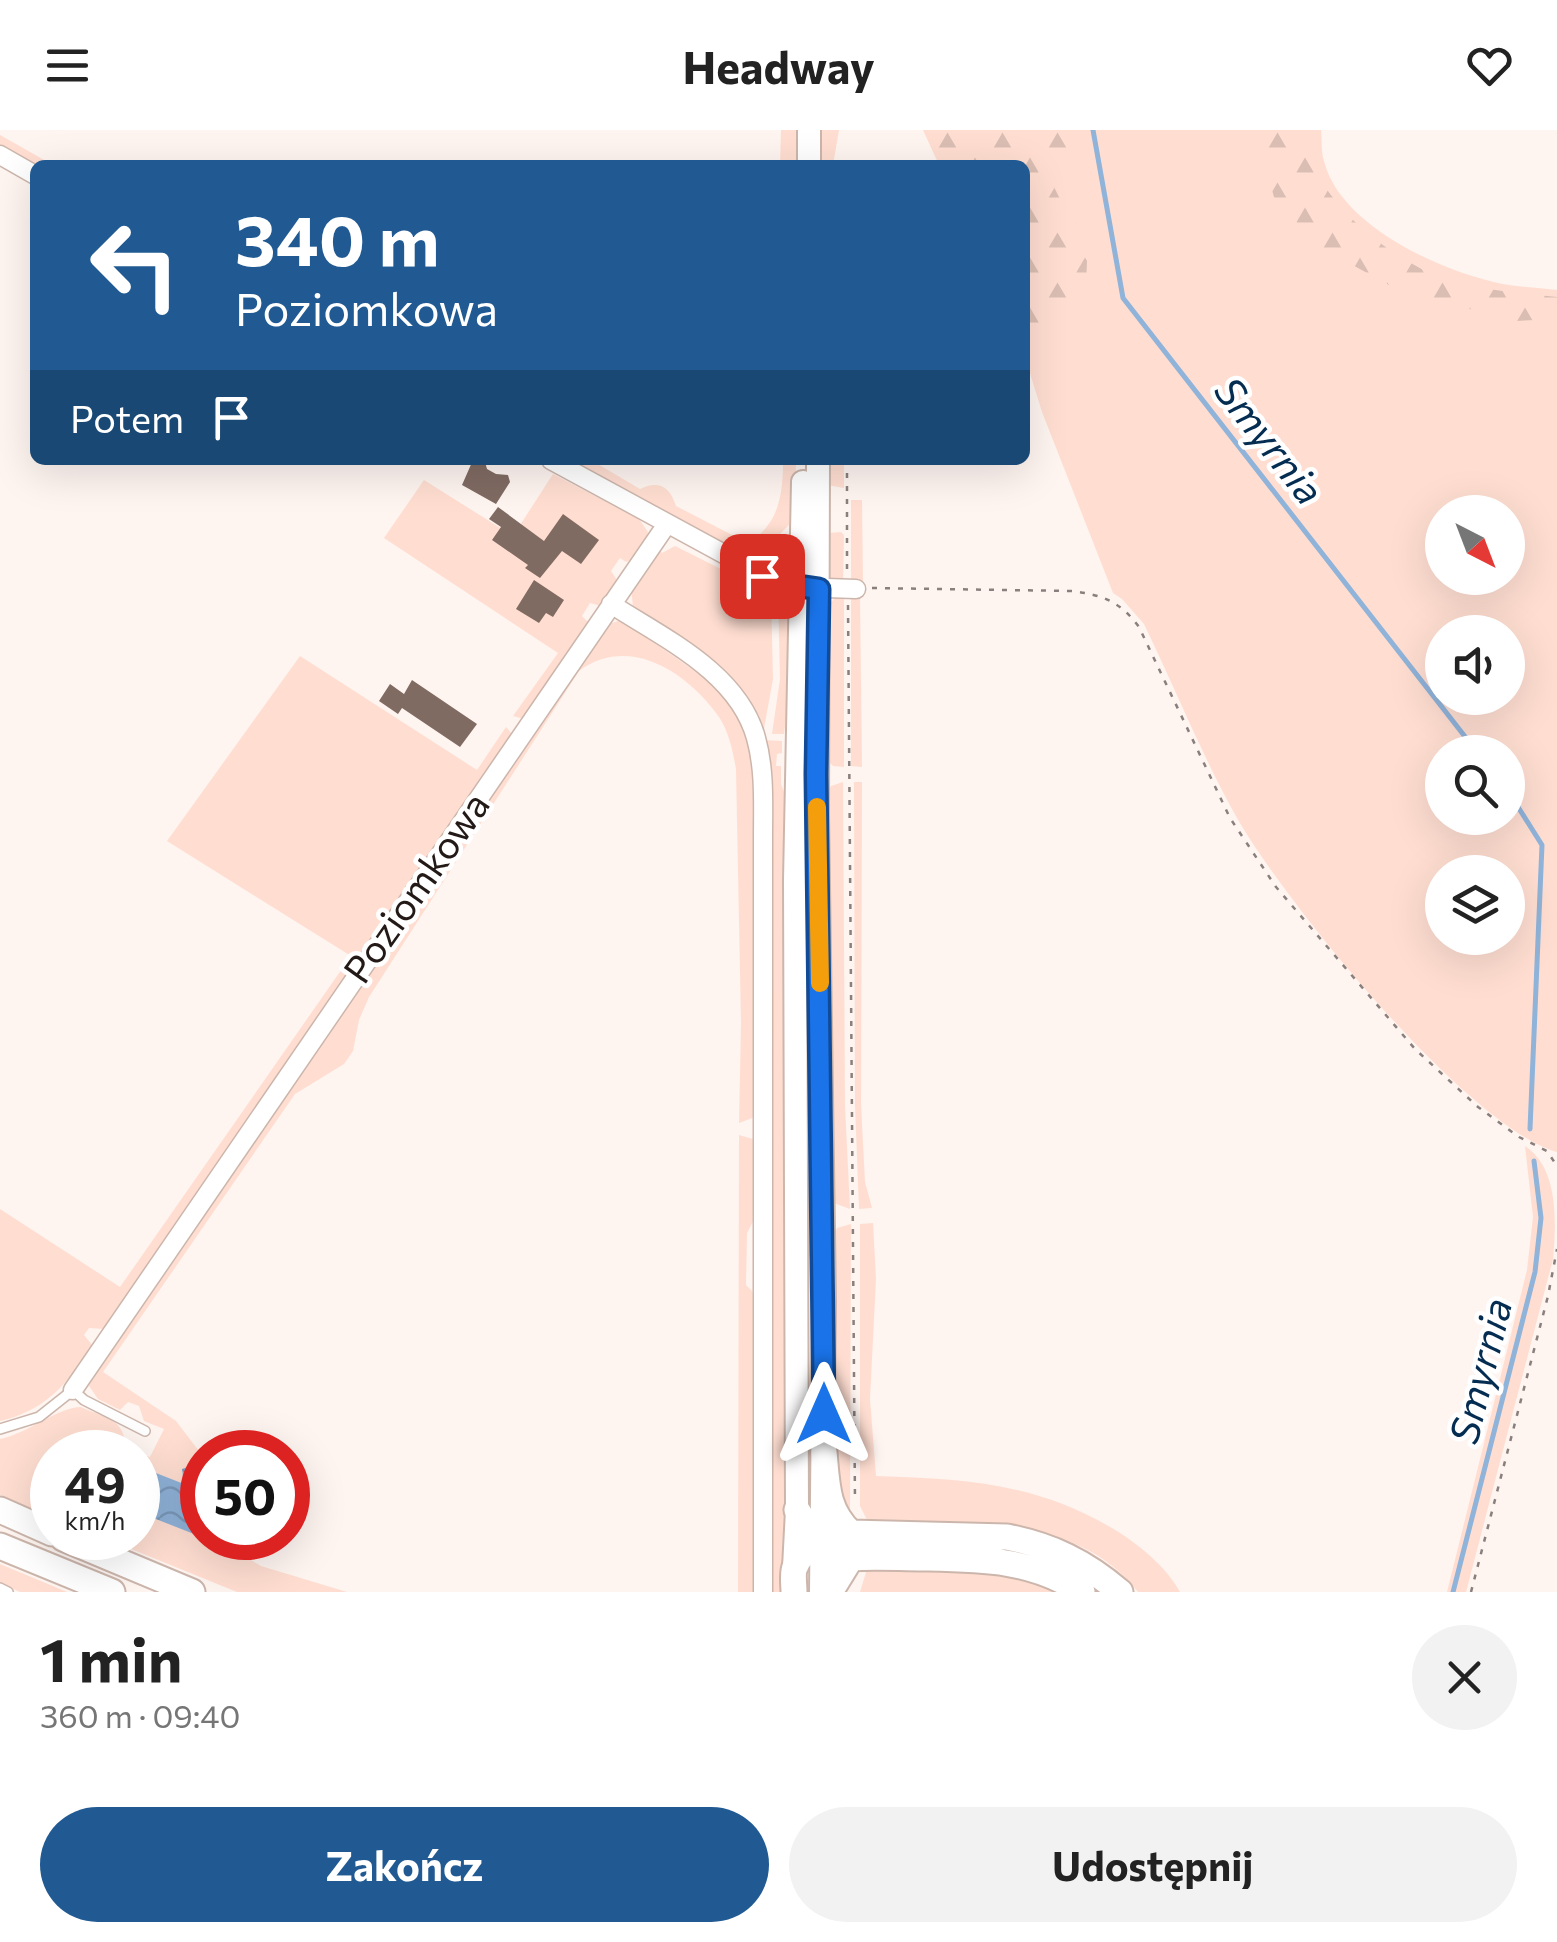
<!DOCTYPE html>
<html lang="pl">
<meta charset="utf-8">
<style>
:root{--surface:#fff;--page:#f2f2f2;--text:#222;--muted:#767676;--accent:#215a92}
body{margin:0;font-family:Commissioner,sans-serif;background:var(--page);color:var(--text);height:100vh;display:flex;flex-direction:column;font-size:38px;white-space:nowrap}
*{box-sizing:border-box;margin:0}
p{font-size:32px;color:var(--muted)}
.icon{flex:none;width:55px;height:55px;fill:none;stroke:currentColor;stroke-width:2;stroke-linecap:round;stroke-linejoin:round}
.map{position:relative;height:1462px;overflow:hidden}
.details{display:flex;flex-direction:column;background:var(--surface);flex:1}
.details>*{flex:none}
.banner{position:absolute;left:30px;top:30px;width:1000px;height:305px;border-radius:15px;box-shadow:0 10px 40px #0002;background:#215a92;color:#fff;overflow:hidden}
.needle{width:65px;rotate:138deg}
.buttons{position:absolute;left:1425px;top:365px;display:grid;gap:20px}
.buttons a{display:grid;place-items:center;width:100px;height:100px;border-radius:50%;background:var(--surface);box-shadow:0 10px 40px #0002;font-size:50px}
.speed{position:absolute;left:30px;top:1300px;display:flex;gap:20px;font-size:50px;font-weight:700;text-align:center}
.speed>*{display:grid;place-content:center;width:130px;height:130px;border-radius:50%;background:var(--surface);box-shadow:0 10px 40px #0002;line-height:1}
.speed small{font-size:25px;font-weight:400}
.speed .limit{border:15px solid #d22;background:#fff;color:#111}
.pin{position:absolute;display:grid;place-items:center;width:85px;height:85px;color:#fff;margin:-42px;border-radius:20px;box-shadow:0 5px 15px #0006}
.me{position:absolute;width:110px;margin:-55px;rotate:0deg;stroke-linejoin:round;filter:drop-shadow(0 0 8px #0008)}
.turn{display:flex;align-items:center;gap:35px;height:210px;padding:0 40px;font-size:45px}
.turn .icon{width:130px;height:130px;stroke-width:2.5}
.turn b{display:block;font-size:70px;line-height:85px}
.then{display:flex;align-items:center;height:95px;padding:0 40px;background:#0003;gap:20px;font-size:38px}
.round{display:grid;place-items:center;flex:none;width:105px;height:105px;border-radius:52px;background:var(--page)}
.head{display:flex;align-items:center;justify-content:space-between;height:170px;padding:0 40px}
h1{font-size:60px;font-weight:700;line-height:75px}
.primary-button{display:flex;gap:20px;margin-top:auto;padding:20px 40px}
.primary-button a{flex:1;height:115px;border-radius:60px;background:var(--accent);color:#fff;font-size:40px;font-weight:700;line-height:115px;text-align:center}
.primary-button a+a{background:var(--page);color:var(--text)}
header{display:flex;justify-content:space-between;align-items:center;height:130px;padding:0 40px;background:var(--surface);font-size:45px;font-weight:700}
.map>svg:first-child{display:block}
.green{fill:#ffded1;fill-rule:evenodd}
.forest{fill:url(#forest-firs)}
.water{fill:url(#water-waves)}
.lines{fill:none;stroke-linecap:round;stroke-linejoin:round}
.stream{stroke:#90b3d9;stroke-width:5}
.building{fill:#806b63}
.service-casing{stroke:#ccb6ac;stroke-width:12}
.minor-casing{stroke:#ccb6ac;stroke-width:21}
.secondary-casing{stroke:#ccb6ac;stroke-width:26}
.primary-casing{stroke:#ccb6ac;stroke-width:29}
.path{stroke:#897f7c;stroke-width:2.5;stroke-dasharray:5 8;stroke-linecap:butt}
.service{stroke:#fff;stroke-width:9}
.minor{stroke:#fff;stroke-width:18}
.secondary{stroke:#fff;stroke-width:22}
.primary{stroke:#fff;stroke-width:25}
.route-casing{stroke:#114b97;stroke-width:25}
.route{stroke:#1a73e8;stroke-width:18}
.slow{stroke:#f59e0b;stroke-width:18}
.labels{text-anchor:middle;stroke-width:9;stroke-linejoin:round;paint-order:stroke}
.street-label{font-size:38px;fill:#231a17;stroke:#fff}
.water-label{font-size:40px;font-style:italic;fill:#052d51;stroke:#fff}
</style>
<header><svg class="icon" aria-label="menu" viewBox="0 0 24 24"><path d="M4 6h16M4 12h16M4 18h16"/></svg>Headway<svg class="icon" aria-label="heart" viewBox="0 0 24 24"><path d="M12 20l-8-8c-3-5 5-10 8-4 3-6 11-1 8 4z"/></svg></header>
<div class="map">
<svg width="1557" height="1462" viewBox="0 0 1557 1462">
<defs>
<pattern id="forest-firs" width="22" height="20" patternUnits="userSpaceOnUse" patternTransform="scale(2.5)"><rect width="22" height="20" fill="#ffded1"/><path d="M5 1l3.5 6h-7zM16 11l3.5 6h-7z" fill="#dabeb3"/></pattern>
<pattern id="water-waves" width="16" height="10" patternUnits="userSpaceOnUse" patternTransform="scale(2.5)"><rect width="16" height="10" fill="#90b3d9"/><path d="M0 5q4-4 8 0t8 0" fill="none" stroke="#7c99ba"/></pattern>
</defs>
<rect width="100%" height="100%" fill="#fef4f0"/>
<path class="green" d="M781 0H798V35H780Z
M820 0H839L833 35H819Z
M923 0H1321C1322 10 1321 22 1324 31 1340 96 1442 142 1503 154 1520 157 1539 158 1557 160V1022C1466 996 1285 772 1237 688 1202 626 1175 558 1144 494L1122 469 1113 463 1042 282 1025 227V35H939ZM1442 382H1508V448H1442ZM1442 502H1508V568H1442ZM1442 622H1508V688H1442ZM1442 742H1508V808H1442Z
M0 5 53 35H35L0 17Z
M564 330H591L640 359C659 350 670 357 676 376L736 407 752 410C780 392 783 361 783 330H796L795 387 790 386 789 395 769 415 761 437Z
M824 330H844V358L827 355Z
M553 344 639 389 648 402C645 413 638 428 626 432L620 428 611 441 617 450 601 476 590 473 582 486 588 492 524 589 513 586 558 523 384 408 424 350 513 406Z
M851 370H862L863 453H851Z
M841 402 844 405 843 453 828 448 827 403Z
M675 416 771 464 773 549 763 604 753 582 633 476 631 459 659 420 662 423Z
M778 462 793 474 792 546 784 604H772L780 549Z
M844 466V637L833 636 828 631 829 474 835 468Z
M851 466H860L862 637 851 636Z
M618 491 628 494 720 559 737 583 754 627 755 987 739 993 741 893 736 639C733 622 729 602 719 587 687 542 629 504 579 541L369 867 359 890 353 921 344 934 295 964 103 1242 176 1291 202 1325V1408H235V1421L261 1436 347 1462H237L104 1408H138V1323L150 1327 164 1299 144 1291 139 1276 128 1272 120 1280 98 1269 89 1256 91 1248 606 495Z
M300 526 477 640 506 597 513 605 104 1199 89 1198 84 1205 93 1216C68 1253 45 1281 0 1291V1079L120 1157 351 826 167 711Z
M764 610 782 611V623L777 624 776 636H781V654L786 667V1462H766Z
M843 652 845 976 850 1079 834 1073 829 949 828 663 831 656Z
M854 652H862L861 974 865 1052 872 1078 859 1079 855 976Z
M802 750H807L813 807 814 1127H809L802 1046Z
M739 1005 753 1009 758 1017 756 1086 747 1103 746 1155 756 1165 755 1462H738Z
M1525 1016C1557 1037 1557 1086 1553 1129L1466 1462H1447L1527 1140 1533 1087Z
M873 1093 876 1149 870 1269 876 1346C968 1349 1040 1353 1120 1403 1143 1418 1167 1438 1180 1462H1138C1074 1380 960 1396 869 1394L860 1376V1094Z
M851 1094 850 1390 835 1359 834 1105 837 1098Z
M81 1277C102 1287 128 1289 124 1318L135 1322H52V1387L0 1365V1309C29 1303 58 1277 81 1277Z
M0 1434 67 1462H20L0 1453Z
M867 1439C933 1440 998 1435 1058 1462H860Z"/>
<path class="forest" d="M929 0H1075L1050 49 1063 75 1088 107 1086 156 1063 188 1028 220 1025 218V35H946Z
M1254 0H1311C1312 12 1312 28 1316 39 1333 83 1398 132 1442 148 1478 160 1519 163 1557 167V189L1515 191 1398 160 1318 116 1274 67Z"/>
<path class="water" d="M138 1336 184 1354 182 1339 190 1336 202 1356V1404H194L138 1382Z"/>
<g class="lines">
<path class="stream" d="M1093 0 1123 168 1477 622
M1508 661 1542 715 1530 999
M1453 1462 1535 1142 1541 1088 1534 1031"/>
</g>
<path class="building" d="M473 330 485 332 487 339 496 344 508 345 510 352 496 374 462 355Z
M498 377 544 411 563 384 599 410 581 434 562 421 540 448 525 438 528 435 492 410 501 397 489 389Z
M534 450 564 470 553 487 546 483 539 493 516 479Z
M412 550 477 594 460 617 402 578 398 584 379 571 390 554 404 564Z"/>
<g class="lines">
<g class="service-casing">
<path id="service" d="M0 1299 39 1287 73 1260 84 1270 145 1301
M0 1458 8 1462"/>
</g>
<g class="minor-casing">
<path id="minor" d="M0 25 35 45
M551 330 768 448 797 457 856 459
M611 474C663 508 738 542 756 608 765 640 763 675 763 708V1462
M73 1260 667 394"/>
</g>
<g class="secondary-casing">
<path id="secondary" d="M809 35V0
M818 330 817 684 824 1171 821 1462
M794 1438 797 1380 795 750 803 352"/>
</g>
<g class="primary-casing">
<path id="primary" d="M824 1322C827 1354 826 1380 851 1403
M0 1380 52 1403
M797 1380C812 1405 822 1422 851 1428 875 1426 899 1428 923 1428 981 1429 1032 1429 1082 1462
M63 1408 192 1462
M0 1416 112 1462
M794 1462C794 1455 792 1443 795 1437 803 1416 831 1406 851 1403L1007 1407C1052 1416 1085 1432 1120 1462
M830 1462 851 1428"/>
</g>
<path class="path" d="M847 330V442
M770 427 781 408
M872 458 1072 461C1102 465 1120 471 1139 497L1230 688 1276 757 1415 919 1478 977 1519 1007 1547 1021 1557 1036
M848 475 855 1372
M1471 1462 1548 1166 1557 1119"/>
<use href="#service" class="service"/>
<use href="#minor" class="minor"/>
<use href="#secondary" class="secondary"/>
<use href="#primary" class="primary"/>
</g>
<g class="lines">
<g class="route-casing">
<path id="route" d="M762 446 785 454 819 459 816 644 824 1284"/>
</g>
<use href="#route" class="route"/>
<path class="slow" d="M817 677 820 853"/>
</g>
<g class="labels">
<g class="street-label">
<text transform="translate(417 758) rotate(-55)" y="13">Poziomkowa</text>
</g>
<g class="water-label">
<text transform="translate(1269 311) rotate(52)" y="14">Smyrnia</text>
<text transform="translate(1481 1241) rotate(-76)" y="14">Smyrnia</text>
</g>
</g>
</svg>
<div class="buttons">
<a><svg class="needle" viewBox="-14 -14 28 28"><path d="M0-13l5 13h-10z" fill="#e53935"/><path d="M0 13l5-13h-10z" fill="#767676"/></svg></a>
<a><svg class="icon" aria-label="sound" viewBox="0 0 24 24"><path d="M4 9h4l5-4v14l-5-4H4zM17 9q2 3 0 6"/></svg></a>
<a><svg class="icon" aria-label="search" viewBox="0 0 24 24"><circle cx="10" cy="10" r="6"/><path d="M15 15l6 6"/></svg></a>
<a><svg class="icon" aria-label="layers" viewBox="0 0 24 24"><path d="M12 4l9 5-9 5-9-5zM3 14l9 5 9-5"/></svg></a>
</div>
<div class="speed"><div>49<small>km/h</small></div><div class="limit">50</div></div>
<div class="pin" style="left:762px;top:446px;background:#d93025"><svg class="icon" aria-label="arrive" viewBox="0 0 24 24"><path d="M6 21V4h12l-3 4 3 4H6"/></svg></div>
<svg class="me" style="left:824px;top:1284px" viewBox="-20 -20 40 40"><path d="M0-17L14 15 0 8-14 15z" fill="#1a73e8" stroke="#fff" stroke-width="4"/></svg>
<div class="banner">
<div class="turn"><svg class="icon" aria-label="left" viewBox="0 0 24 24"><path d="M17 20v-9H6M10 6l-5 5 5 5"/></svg><div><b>340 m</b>Poziomkowa</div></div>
<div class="then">Potem<svg class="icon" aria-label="arrive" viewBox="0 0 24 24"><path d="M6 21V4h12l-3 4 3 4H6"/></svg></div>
</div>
</div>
<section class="details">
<div class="head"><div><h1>1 min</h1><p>360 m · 09:40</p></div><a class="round"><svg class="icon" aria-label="close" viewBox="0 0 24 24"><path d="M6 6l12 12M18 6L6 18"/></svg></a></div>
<div class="primary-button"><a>Zakończ</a><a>Udostępnij</a></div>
</section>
